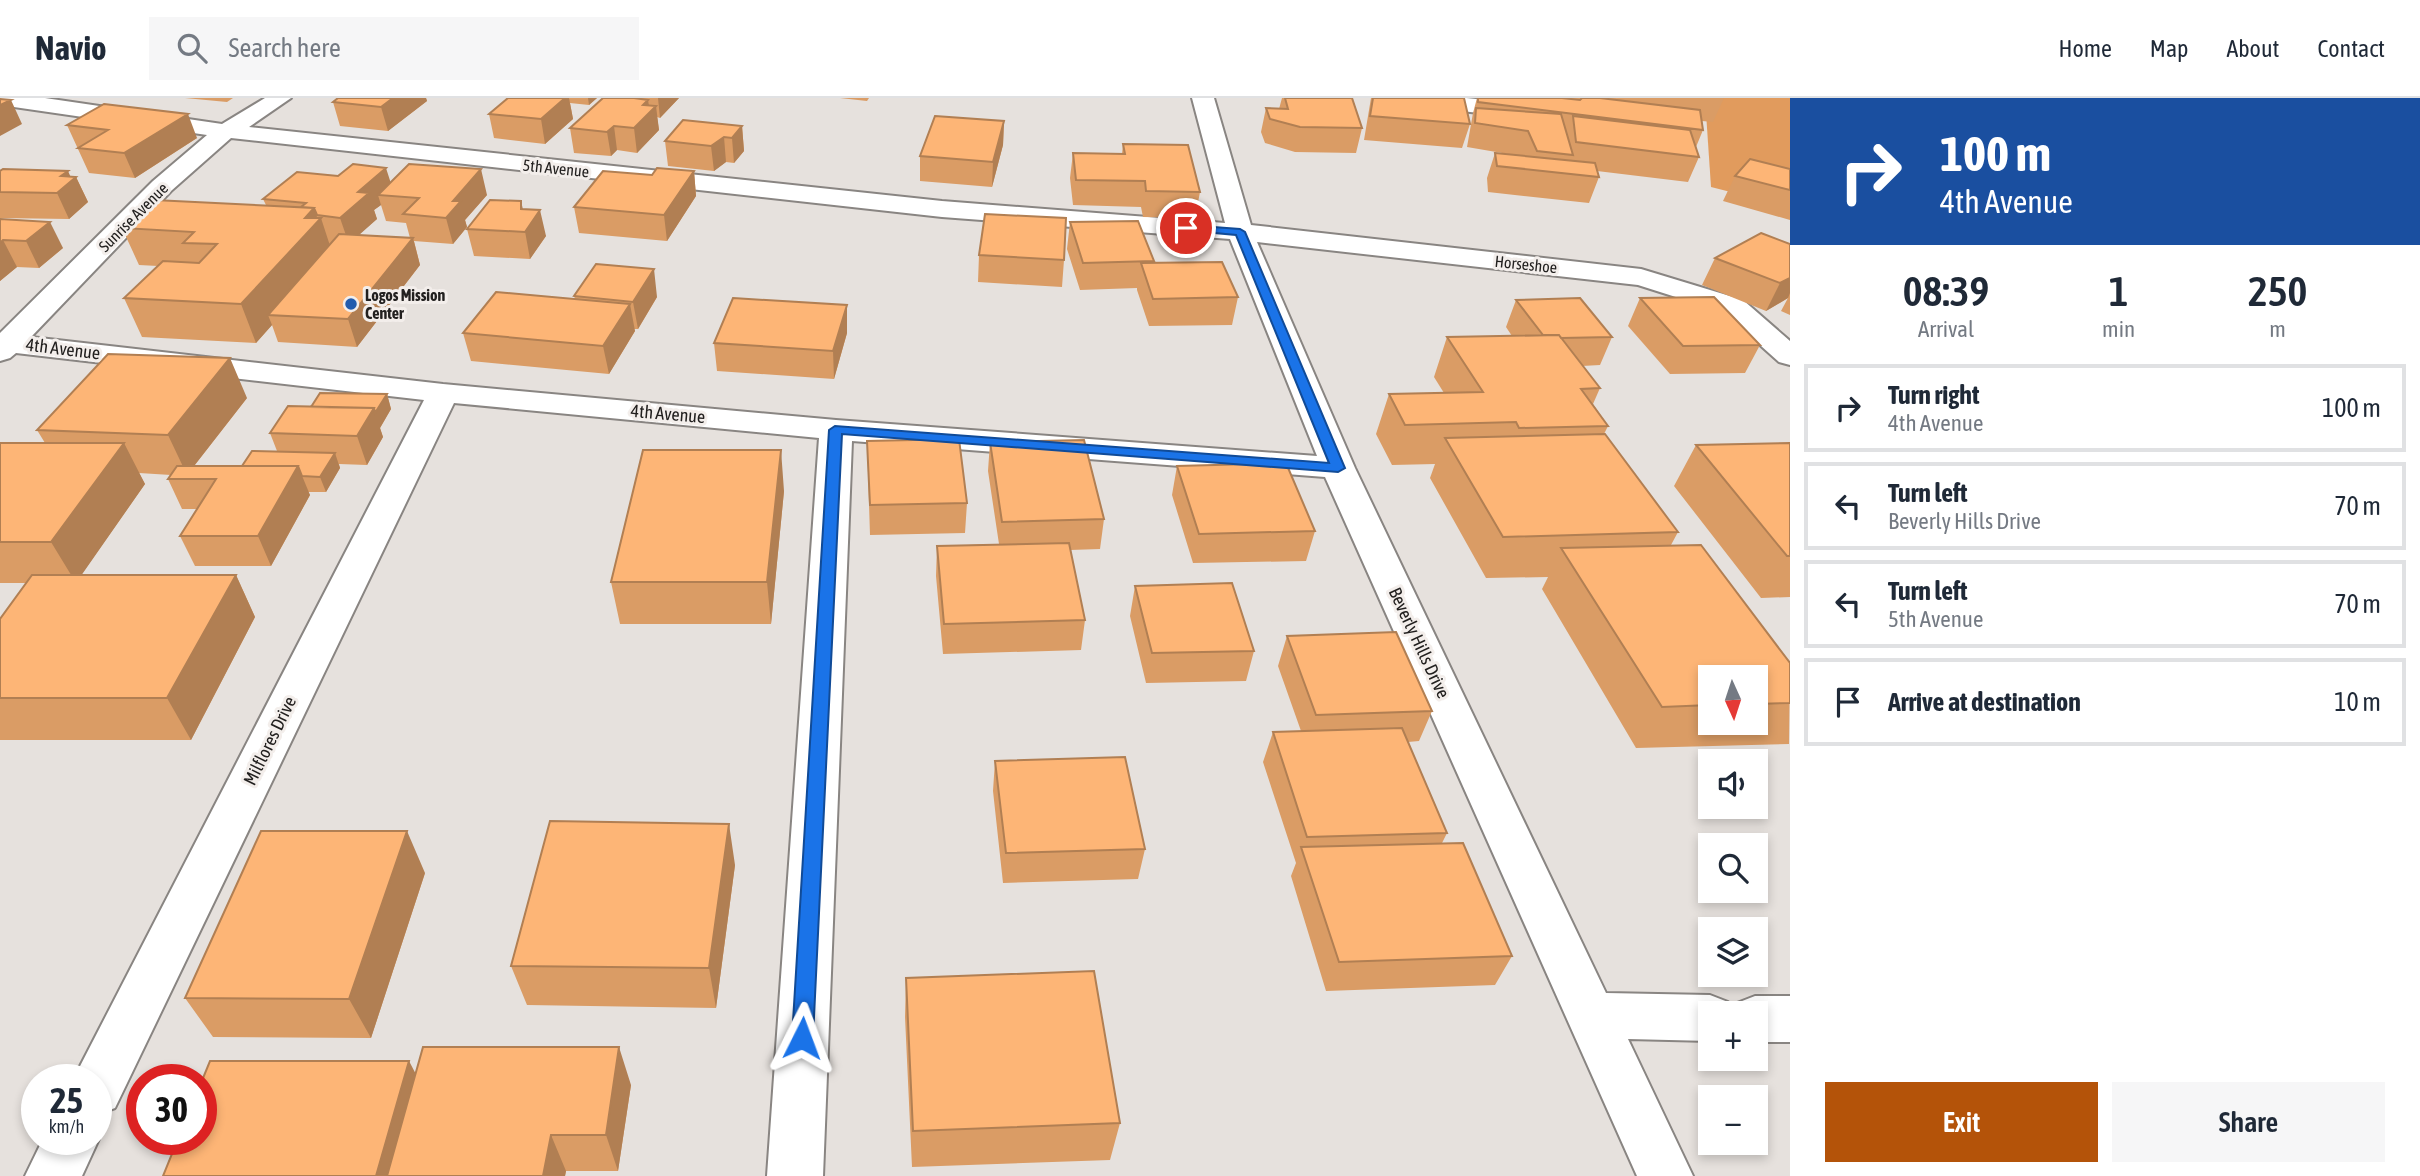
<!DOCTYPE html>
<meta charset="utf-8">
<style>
:root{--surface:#fff;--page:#f6f6f7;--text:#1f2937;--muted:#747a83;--line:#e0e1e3;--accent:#b45309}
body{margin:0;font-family:"Asap Condensed",sans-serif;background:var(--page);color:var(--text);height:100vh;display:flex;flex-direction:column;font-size:26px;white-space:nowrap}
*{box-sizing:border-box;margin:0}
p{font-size:23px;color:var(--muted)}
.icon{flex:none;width:38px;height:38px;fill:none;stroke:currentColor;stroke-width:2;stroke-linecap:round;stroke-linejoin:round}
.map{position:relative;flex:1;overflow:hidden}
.panel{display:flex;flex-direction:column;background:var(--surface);width:630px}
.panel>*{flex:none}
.banner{background:#1a4fa0;color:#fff;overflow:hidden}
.needle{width:46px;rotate:177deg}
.tools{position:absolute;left:1698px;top:567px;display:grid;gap:14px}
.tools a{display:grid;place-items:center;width:70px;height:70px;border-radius:0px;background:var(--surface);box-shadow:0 4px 10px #0003;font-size:35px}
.speed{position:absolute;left:21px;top:966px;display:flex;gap:14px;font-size:35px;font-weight:700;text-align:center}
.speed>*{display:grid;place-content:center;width:91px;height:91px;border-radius:50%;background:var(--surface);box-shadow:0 4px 10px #0003;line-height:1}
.speed small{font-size:18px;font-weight:400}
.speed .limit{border:10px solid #d22;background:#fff;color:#111}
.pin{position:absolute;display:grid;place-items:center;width:60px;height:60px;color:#fff;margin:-30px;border:4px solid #fff;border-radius:50%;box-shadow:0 2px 7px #0007}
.me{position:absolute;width:77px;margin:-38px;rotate:3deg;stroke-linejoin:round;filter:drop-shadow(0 0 5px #0008)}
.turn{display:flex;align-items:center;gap:24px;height:147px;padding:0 35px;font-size:32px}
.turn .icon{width:91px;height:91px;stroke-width:2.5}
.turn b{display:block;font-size:49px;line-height:60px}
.eta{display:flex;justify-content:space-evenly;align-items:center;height:119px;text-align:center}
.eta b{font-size:42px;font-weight:600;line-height:49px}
.action{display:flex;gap:14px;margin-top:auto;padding:14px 35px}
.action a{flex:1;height:80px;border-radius:0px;background:var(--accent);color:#fff;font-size:28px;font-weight:600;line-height:80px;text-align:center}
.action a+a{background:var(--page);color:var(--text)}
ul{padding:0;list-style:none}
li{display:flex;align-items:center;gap:21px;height:88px;margin:0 14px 10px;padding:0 21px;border:4px solid var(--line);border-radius:0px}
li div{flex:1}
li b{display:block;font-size:26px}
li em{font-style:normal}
header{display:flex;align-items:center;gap:42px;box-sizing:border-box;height:98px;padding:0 35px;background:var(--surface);border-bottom:2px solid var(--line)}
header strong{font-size:33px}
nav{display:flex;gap:38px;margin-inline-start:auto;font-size:24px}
.search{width:490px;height:63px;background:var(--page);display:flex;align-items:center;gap:18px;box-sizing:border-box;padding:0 24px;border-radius:0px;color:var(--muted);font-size:26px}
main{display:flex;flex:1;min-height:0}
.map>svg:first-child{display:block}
.forest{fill:#e19b5d}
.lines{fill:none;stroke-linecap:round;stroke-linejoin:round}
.minor-casing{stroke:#898582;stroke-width:4}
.minor{fill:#fff;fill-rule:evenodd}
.wall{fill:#da9c65;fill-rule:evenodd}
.shaded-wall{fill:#b17f53}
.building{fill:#fdb576;stroke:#b17f53;stroke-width:2}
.route{fill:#1a73e8;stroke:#114b97;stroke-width:2}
.poi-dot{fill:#225cae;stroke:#f3eeeb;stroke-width:2.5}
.labels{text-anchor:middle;stroke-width:6;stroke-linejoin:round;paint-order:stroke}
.far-street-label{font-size:16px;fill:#22201f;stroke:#f3eeeb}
.far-poi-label{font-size:16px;font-weight:bold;fill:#22201f;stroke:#f3eeeb;text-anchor:start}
.street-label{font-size:18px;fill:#22201f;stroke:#f3eeeb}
</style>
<header>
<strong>Navio</strong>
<div class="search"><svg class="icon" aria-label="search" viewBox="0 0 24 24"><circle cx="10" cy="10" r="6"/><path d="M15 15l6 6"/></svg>Search here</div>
<nav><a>Home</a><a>Map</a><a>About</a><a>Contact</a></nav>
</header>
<main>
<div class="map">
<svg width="1790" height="1078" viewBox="0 0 1790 1078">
<rect width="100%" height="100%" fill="#e6e1dd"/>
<path class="forest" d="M1705 0H1790V109L1711 89Z"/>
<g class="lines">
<g class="minor-casing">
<path id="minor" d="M0 0H45L222 26 265 0H291L249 29 942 103 1225 125 1192 0H1214L1251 127 1641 171 1743 202 1790 243V267L1779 264 1723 214 1638 187 1257 144 1355 370 1606 895 1710 897 1728 904 1733 915 1737 905 1755 898H1790V944H1755V915H1710V943L1628 941 1693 1078H1637L1325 379 852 343 823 1078H767L819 340 454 305 115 1010 96 1017V982H74L77 974 424 302 16 255 10 260 0 263V235L153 83 207 37 0 7ZM231 40 942 119 1230 141 1317 358 836 322 443 286 31 239 171 93Z
M1394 0H1466L1526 6 1534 8 1537 13 1534 18 1526 20 1405 7 1397 5Z
M96 1034 99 1041 82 1078H25L43 1041H96Z"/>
</g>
<use href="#minor" class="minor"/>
</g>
<path class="wall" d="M185 0H233L227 4Z
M338 0H426L427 3 388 33 340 28 333 4Z
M508 0H597L589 7 570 5 573 21 545 46 494 40 489 16Z
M603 0H679L660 20 657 19 659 32 637 55 617 52 611 58 574 55 570 30Z
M840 0H869L867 3Z
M1282 0H1352L1362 30 1356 55 1295 54 1265 45 1261 34 1266 10 1279 11Z
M1371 0H1464L1470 26 1462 50 1364 42Z
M1477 0H1724L1713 24 1702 23 1703 32 1696 49 1699 59 1688 84 1597 73 1599 79 1589 105 1488 94 1487 80 1495 55 1508 56 1467 49 1473 15Z
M1004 23 1003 47 992 89 920 83V58Z
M67 27 197 40 135 80 89 75Z
M742 28 744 53 734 65 726 64 714 73 668 68 665 43Z
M1123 46 1200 94 1195 120 1143 119 1141 109 1073 107 1070 80 1073 55 1122 56Z
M1790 71V122L1723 103 1735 78Z
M0 73 76 79 88 104 69 121 0 120Z
M694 73 696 98 667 143 579 135 574 109 652 77Z
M391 85 487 97 465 122 467 129 453 146 414 143 420 167 357 249 278 244 272 227 256 245 142 239 124 200 158 168 139 167 122 130 266 107 263 101ZM381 107 386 123 406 125 410 140 358 137 377 121 374 112Z
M523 111 546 138 530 161 474 158 467 131Z
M0 121 63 150 39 170 17 169 0 183Z
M1070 124 1154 163V165L1238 199 1232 227 1149 228 1137 192V190L1080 192 1067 151Z
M1790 146V217L1781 213 1788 200 1766 213 1702 187 1715 160Z
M979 157 1064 162 1062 189 978 184Z
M574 198 657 199 638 231H634L635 233 609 276 471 263 463 235 575 201Z
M1640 200 1760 247 1745 275 1670 276 1628 228Z
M1516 202 1612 239 1600 267 1582 268 1600 290 1593 306 1608 328 1604 336 1678 434 1671 447 1790 565 1789 646 1636 650 1542 491 1548 479 1486 480 1430 380 1435 366 1392 367 1376 336 1389 296 1444 295 1434 279 1447 239 1512 238 1506 229ZM1710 579H1755V625H1710Z
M847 207V235L834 281 717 273 714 245Z
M387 296 391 311 380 330 383 339 367 367 339 366 340 370 326 394H308L310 397 271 468H195L180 438 197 411H182L168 381 171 377 139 375 145 386 81 477H236L255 519 191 642H0V521L26 485H0V345H45L37 332 247 300 194 368H242L277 353 270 335 311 309Z
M867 343 967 405 965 435 870 437Z
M990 344 1104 421 1100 451 1070 452 1085 522 1081 552 943 556 936 478 937 448 999 446 988 373Z
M1790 345V499L1761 500 1674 388 1696 347Z
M1177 368 1315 433 1306 463 1193 465 1172 397Z
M784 393 771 526H620L611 484Z
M1135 488 1254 553 1246 583 1146 585 1130 518Z
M1287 538 1432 613 1419 643 1408 644 1447 735 1442 745 1512 858 1495 887 1326 893 1291 778 1296 765 1263 664 1273 634 1301 633 1278 568Z
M995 663 1145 751 1138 781 1003 785 993 693Z
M735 767 716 910 527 907 511 868Z
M425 775 371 940 213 939 185 900Z
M906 880 1120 1025 1110 1062 912 1069 905 919Z
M416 976 631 987 618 1073H566L565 1078H163Z"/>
<path class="shaded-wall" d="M393 0H426L427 3 388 33 381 9Z
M565 0H569L573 21 545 46 541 21Z
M588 0H597L589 7Z
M658 0H679L660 20Z
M11 2 22 26 0 38V7Z
M648 2 650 14 656 8 659 32 637 55 634 30 643 7Z
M188 16 197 40 135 80 124 55Z
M1004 23 1003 47 992 89 993 64Z
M614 28 617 52 611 58 607 34Z
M742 28 744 53 734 65 732 40Z
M724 39 726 64 714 73 711 48Z
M386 70 394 95 378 97 381 107 374 112 377 121 349 146 340 120 358 94Z
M481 71 487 97 465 122 467 129 453 146 446 120 453 103Z
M68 73 72 82 76 79 88 104 69 121 57 95 61 78Z
M694 73 696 98 667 143 664 117Z
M521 103 527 129 540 112 546 138 530 161 521 111Z
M314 110 318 122 321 120 333 157 268 217 272 227 256 245 241 206 305 120Z
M50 124 63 150 39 170 26 143Z
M413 140 420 167 357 249 348 221Z
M3 142 17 169 0 183V145Z
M654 171 657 199 638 231 633 204Z
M1790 180V195L1788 200 1766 213 1780 185Z
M630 206 635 233 609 276 603 248Z
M847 207V235L834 281 833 253Z
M230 260 247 300 187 377 168 337Z
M387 296 391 311 380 330 383 339 367 367 357 338 374 310Z
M124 345 145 386 76 485 51 444Z
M781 352 784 393 771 526 767 484Z
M335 355 340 370 326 394 320 379Z
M298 368 310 397 271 468 258 438Z
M236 477 255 519 191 642 167 600Z
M729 726 735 767 716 910 709 870Z
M407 733 425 775 371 940 349 901Z
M619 949 631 987 618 1073 606 1037Z
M409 963 429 1001 409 1078H376Z
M551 1037 566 1073 565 1078H543Z"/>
<path class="building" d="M338 0H393L381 9 333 4Z
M508 0H565L541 21 489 16Z
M603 0H634L648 2 643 7 656 8 634 30 614 28 607 34 570 30Z
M1285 0H1352L1362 30 1300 29 1270 21 1266 10 1288 11Z
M1373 0H1464L1470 26 1370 18Z
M1478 0H1562L1580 2 1582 0H1600L1700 12 1703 32 1478 4Z
M0 1 11 2 0 7Z
M104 6 188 16 124 55 78 50 108 32 67 27Z
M1476 10 1561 16 1573 57 1537 53 1528 33 1475 25Z
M935 18 1004 23 993 64 920 58Z
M1573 18 1690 32 1699 59 1576 44Z
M683 22 742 28 732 40 724 39 711 48 665 43Z
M1123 46 1188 47 1200 94 1146 93 1145 83 1076 82 1073 55 1125 56Z
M1495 55 1595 65 1599 79 1497 68Z
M1750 61 1790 71V92L1735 78Z
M353 66 386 70 358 94 369 95 340 120 317 117 314 110 301 109 306 105 263 101 297 74 338 78Z
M409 66 481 71 453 103H461L446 120 403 116 419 100 378 97Z
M657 70 694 73 664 117 574 109 603 73 652 77Z
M3 71 68 73 61 78 76 79 57 95 0 94V73Z
M154 102 314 110 305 120H321L241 206 124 200 163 163 199 165 217 146 183 145 194 134 122 130Z
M490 102 521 103V111L540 112 525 134 467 131Z
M985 116 1066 120 1064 162 979 157Z
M0 121 50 124 26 143 3 142 0 145Z
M1138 123 1154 163 1083 165 1070 124Z
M1761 135 1790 146V180L1780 185 1715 160Z
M339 136 413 140 348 221 268 217Z
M1222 164 1238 199 1153 201 1141 165Z
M596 166 654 171 633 204 574 198Z
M496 194 630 206 603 248 463 235Z
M1714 199 1760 247 1683 248 1640 200Z
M733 200 847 207 833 253 714 245Z
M1580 200 1612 239 1561 240 1559 237H1543L1516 202Z
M1559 237 1600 290 1581 291 1608 328 1519 330 1516 324 1405 327 1389 296 1483 294 1447 239Z
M108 256 230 260 168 337 37 332Z
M320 295 387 296 375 315 374 310 311 309Z
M288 308 374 310 357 338 270 335Z
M1605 336 1678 434 1503 439 1445 340Z
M959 341 967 405 870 407 867 343Z
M1084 342 1104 421 1002 424 990 344Z
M0 345H124L51 444H0Z
M1790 345V458H1787L1696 347Z
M643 352H781L767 484H611Z
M252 353 335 355 320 379 302 378 298 368H242Z
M1286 365 1315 433 1199 436 1177 368Z
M177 368H298L258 438H180L216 381H168Z
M1069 445 1085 522 944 526 937 448Z
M1701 447 1790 565V605L1755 606V579H1710V607L1662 609 1561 450Z
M32 477H236L167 600H0V521Z
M1232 485 1254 553 1152 555 1135 488Z
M1396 534 1432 613 1316 617 1287 538Z
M1402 630 1447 735 1307 739 1273 634Z
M1125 659 1145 751 1006 755 995 663Z
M550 723 729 726 709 870 511 868Z
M261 733H407L349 901 185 900Z
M1463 745 1512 858 1339 864 1301 749Z
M1094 873 1120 1025 913 1033 906 880Z
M423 949H619L606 1037H551L543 1078H387Z
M210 963H409L376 1078H163L178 1041H201V985Z"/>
<path class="route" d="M1186 127 1240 131 1245 134 1345 370 1338 374 842 336 813 940 810 947 802 949 795 947 792 940 829 332 835 328 1329 365 1236 137 1182 132V128Z"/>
<circle class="poi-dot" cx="351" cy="206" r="7"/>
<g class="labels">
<g class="far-street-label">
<text transform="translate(556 70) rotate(6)" y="6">5th Avenue</text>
<text transform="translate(133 119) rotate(-45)" y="6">Sunrise Avenue</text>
<text transform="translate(1526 166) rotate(6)" y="6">Horseshoe</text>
</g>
<g class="far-poi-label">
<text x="365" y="203">Logos Mission<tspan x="365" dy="18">Center</tspan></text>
</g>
<g class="street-label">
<text transform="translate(63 251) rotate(7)" y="6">4th Avenue</text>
<text transform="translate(668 316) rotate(5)" y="6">4th Avenue</text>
<text transform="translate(1419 545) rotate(65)" y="6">Beverly Hills Drive</text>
<text transform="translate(270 643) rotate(-64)" y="6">Milflores Drive</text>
</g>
</g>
</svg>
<div class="tools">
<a><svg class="needle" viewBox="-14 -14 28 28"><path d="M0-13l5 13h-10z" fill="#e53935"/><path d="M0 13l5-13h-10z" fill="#747a83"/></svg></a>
<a><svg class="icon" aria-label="sound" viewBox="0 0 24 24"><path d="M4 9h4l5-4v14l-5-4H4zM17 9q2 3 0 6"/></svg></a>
<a><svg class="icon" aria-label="search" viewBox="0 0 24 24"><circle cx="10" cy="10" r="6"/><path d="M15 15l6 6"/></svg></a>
<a><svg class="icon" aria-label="layers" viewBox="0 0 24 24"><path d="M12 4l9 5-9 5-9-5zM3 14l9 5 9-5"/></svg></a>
<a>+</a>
<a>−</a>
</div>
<div class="speed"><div>25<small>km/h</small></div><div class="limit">30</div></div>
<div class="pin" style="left:1186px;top:130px;background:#d93025"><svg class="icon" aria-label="arrive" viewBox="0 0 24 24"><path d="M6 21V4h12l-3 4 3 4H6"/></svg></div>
<svg class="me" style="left:802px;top:940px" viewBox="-20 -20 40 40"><path d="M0-17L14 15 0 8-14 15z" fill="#1a73e8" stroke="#fff" stroke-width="4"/></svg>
</div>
<section class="panel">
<div class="banner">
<div class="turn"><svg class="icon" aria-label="right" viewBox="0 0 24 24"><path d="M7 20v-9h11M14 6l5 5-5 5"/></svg><div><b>100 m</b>4th Avenue</div></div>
</div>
<div class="eta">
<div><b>08:39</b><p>Arrival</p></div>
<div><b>1</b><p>min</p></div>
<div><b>250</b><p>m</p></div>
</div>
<ul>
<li><svg class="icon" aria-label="right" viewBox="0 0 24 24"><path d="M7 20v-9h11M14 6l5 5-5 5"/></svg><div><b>Turn right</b><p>4th Avenue</p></div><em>100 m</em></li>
<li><svg class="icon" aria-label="left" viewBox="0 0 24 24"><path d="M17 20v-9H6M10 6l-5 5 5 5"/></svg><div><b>Turn left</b><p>Beverly Hills Drive</p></div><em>70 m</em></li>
<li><svg class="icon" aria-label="left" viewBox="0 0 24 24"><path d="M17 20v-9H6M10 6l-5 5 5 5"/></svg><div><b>Turn left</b><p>5th Avenue</p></div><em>70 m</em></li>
<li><svg class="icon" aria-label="arrive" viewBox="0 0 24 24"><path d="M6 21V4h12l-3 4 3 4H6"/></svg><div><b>Arrive at destination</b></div><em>10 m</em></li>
</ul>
<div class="action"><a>Exit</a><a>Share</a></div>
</section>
</main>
